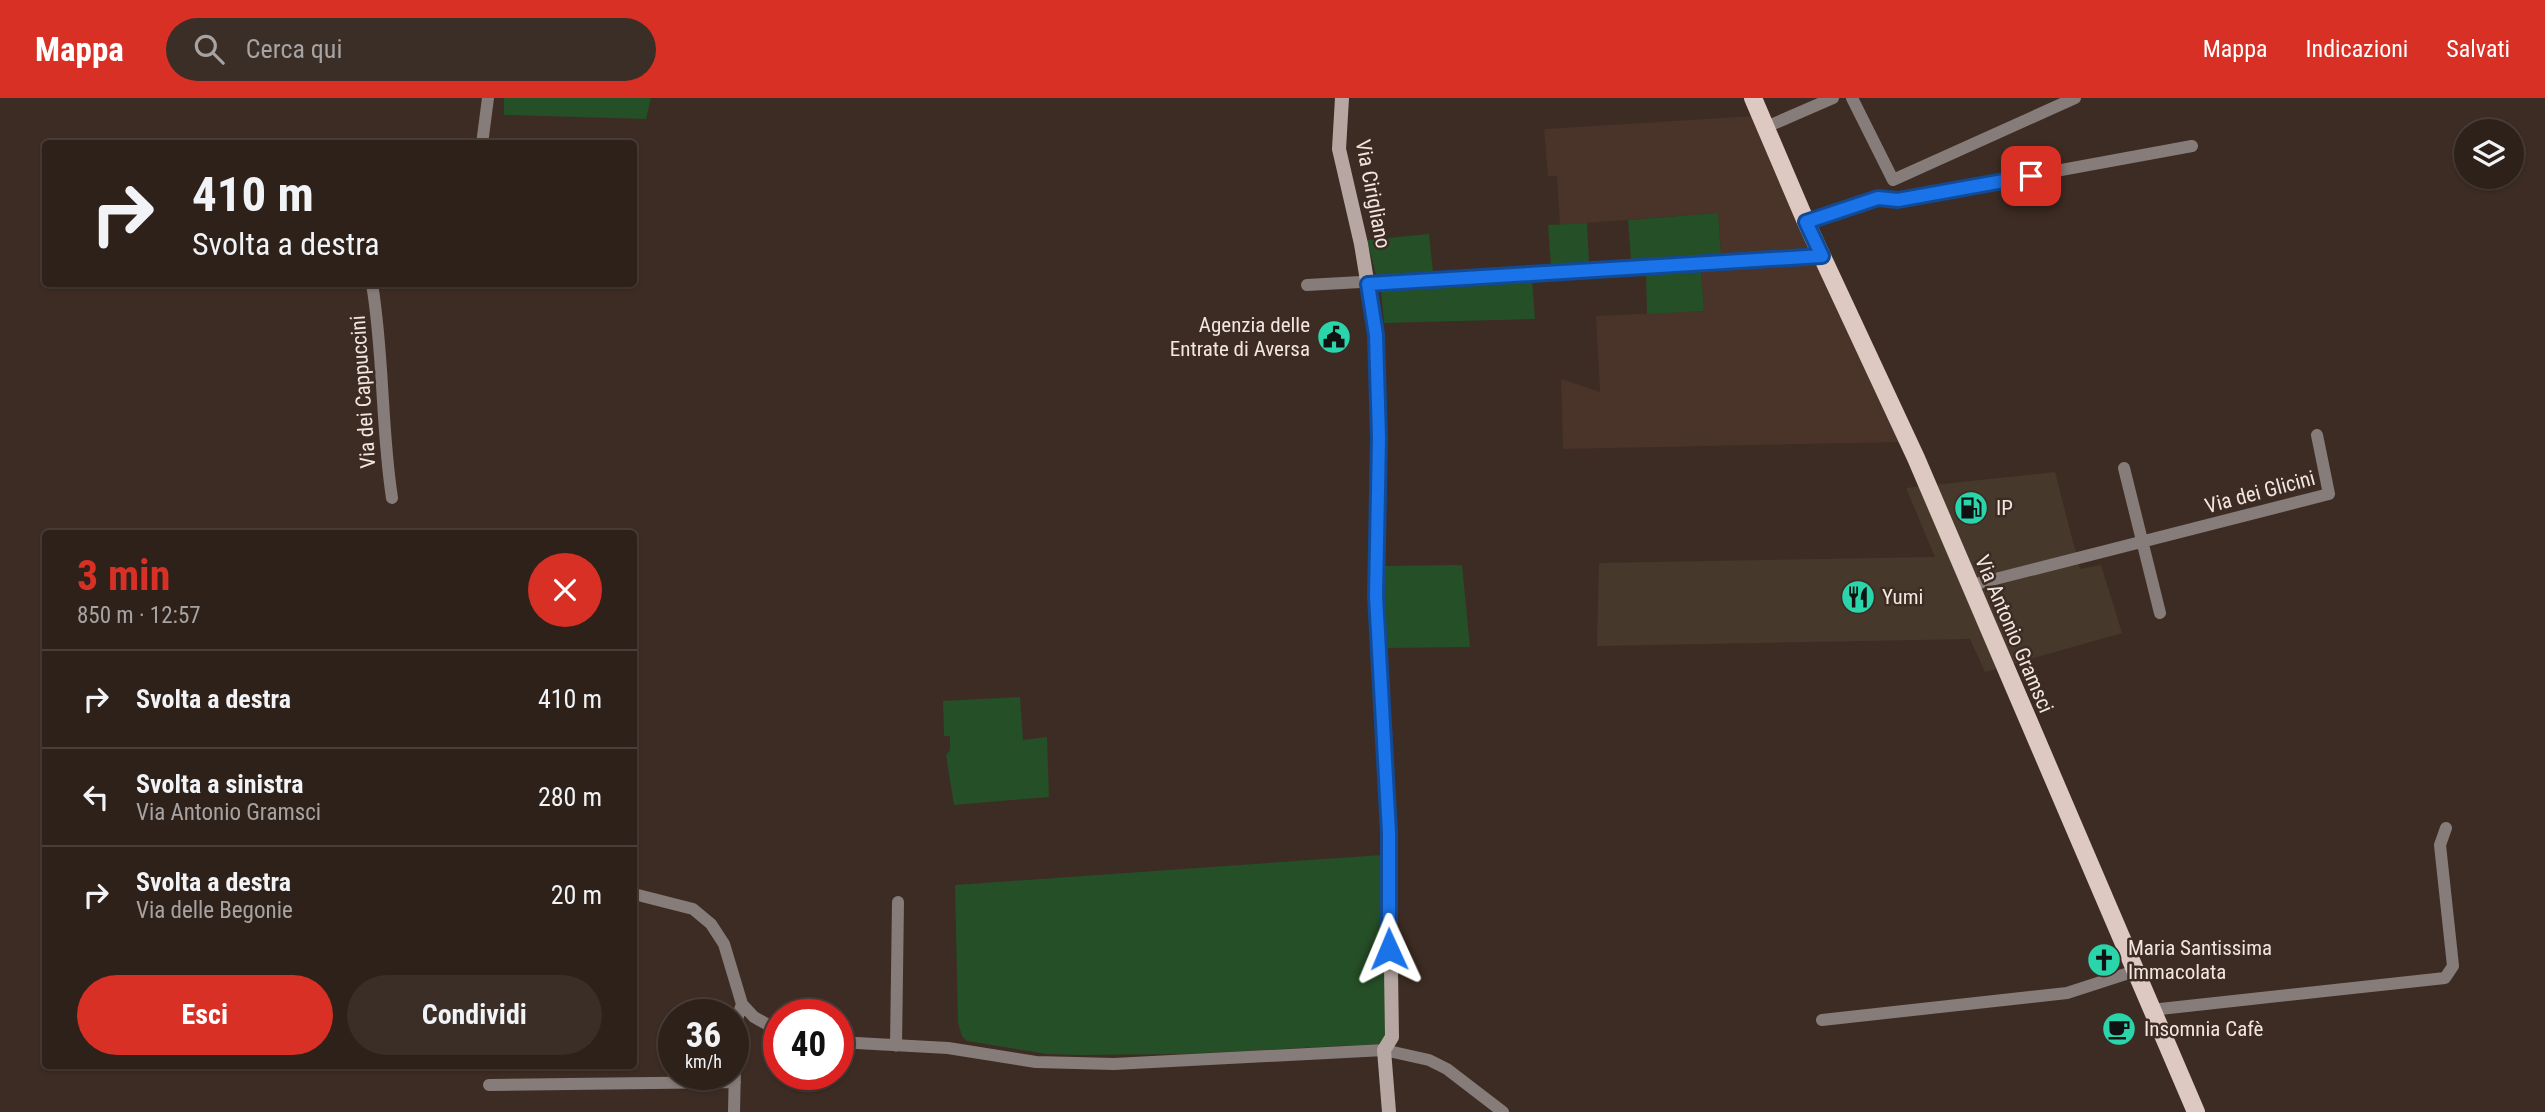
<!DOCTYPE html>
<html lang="it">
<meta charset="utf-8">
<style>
:root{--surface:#2e211a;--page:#3a2e27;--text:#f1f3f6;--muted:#a7a3a2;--line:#493e39;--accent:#d93025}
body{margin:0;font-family:"Roboto Condensed",sans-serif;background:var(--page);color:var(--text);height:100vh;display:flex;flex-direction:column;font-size:26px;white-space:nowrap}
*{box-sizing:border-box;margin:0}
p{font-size:23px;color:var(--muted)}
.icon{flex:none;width:38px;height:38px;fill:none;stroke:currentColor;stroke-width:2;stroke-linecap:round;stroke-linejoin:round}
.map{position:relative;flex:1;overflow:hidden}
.drawer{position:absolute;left:42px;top:432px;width:595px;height:539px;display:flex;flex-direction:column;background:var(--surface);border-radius:7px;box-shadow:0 2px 5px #0004,0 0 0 2px var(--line)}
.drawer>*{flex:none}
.guide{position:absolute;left:42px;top:42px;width:595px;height:147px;border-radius:7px;box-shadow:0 2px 5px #0004,0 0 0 2px var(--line);background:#2e211a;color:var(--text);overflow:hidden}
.fabs{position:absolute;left:2454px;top:21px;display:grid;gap:14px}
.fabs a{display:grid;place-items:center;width:70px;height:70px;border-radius:50%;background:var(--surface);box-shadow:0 2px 5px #0004,0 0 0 2px var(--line);font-size:35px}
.speed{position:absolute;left:658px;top:901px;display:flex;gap:14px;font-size:35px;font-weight:700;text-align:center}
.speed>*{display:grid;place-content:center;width:91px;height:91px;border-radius:50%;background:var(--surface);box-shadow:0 2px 5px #0004,0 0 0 2px var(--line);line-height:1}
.speed small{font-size:18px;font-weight:400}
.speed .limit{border:10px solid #d22;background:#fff;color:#111}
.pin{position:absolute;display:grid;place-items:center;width:60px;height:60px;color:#fff;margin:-30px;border-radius:14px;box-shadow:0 4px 10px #0006}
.me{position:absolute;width:77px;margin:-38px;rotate:359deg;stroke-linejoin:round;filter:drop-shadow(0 0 5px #0008)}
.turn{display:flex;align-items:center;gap:24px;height:147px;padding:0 35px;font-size:32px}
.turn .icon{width:91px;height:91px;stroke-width:2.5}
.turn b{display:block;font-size:49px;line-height:60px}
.round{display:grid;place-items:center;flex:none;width:74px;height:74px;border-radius:37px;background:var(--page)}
.overview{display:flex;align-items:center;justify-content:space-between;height:119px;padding:0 35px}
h1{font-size:42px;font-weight:700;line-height:52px;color:var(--accent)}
.action{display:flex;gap:14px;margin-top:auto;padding:14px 35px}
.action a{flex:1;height:80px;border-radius:42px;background:var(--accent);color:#fff;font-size:28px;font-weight:700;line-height:80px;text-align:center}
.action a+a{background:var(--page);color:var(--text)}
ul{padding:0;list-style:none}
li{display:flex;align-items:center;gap:21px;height:98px;padding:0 35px;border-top:2px solid var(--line)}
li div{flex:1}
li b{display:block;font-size:26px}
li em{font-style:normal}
header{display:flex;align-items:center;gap:42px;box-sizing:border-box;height:98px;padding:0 35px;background:var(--accent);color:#fff}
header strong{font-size:33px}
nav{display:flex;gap:38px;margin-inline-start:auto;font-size:24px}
.search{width:490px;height:63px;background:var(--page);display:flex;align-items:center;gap:18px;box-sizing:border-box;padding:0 24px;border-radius:38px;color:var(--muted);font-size:26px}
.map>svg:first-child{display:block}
.commercial{fill:#46392b}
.built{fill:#4a3328}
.green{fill:#254f26}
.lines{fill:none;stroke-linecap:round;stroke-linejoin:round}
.street{stroke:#867c79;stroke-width:12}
.secondary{stroke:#b7a7a2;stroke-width:14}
.primary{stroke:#ddc8c2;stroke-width:18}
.route-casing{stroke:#114b97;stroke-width:18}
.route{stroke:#1a73e8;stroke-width:12}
.labels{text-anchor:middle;stroke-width:5;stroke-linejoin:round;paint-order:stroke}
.street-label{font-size:21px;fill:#f2e6e1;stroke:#3d2c23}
.poi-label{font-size:21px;fill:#f2e6e1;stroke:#3d2c23;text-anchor:start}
</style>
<header>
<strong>Mappa</strong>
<div class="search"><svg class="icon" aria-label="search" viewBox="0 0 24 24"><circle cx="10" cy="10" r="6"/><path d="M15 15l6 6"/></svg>Cerca qui</div>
<nav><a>Mappa</a><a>Indicazioni</a><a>Salvati</a></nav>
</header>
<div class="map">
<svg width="2545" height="1014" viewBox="0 0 2545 1014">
<rect width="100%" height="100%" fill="#3d2c23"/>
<path class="commercial" d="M2055 374 2080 471 2101 467 2122 535 1985 574 1970 541 1597 548 1599 465 1935 459 1906 390Z"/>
<path class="built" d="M1755 18 1903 344 1563 351 1561 281 1600 294 1596 218 1704 213 1700 158 1721 156 1718 115 1560 127 1557 78H1548L1544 31Z"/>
<path class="green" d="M504 0H651L646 21 504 17Z
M1718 115 1721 156 1631 162 1628 122Z
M1587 125 1589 165 1551 167 1548 127Z
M1429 136 1433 174 1376 177 1367 142Z
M1701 172 1704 213 1647 216 1646 175Z
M1532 181 1535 221 1384 225 1381 192Z
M1462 467 1470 549 1384 550V468Z
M1020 599 1023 642 1047 639 1049 699 954 707 946 657 950 652V638H944L943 603Z
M1382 757 1387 935 1381 946 1183 956 1080 957 1047 956 967 943 962 938 958 925 955 787Z"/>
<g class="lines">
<path class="street" d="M1852 0 1893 82 2075 0
M1764 30 1833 0
M482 46 488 0
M1806 124 1878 100 1898 102 2192 48
M372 186C384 257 381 329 392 400
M1307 187 1822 158
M2124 370 2160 515
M1968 488 2329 396 2317 337
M634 796 693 811 711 826 724 846 742 906 736 924 734 1014
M742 906 754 919 779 933
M2151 912 2445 880 2453 868 2440 747 2446 730
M1822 922 2067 895 2135 873
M838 944 948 950 1036 964 1114 966 1384 952 1429 962 1447 971 1503 1014
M896 948 898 804
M489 987 735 984"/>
<path class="secondary" d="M1342 0 1339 51 1361 146 1376 237 1379 340 1376 498 1389 735 1392 939 1384 952 1389 1014"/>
<path class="primary" d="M1753 0 1806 124 1916 360 2196 1014"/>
</g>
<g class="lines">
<g class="route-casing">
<path id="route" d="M1389 851V735L1376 498 1379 340 1376 237 1368 186 1822 158 1806 124 1878 100 1898 102 2031 78"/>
</g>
<use href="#route" class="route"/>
</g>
<defs>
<g id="civic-disc" transform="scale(1.75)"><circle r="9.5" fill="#2bd5ac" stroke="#3d2c23"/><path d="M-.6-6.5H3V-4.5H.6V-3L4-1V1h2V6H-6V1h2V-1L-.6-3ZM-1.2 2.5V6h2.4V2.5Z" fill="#111"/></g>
<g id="fuel-disc" transform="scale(1.75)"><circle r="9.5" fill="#2bd5ac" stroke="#3d2c23"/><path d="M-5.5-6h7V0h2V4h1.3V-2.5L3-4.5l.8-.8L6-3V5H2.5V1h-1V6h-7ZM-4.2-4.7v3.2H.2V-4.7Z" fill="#111"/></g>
<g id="restaurant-disc" transform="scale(1.75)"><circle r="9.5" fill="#2bd5ac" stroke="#3d2c23"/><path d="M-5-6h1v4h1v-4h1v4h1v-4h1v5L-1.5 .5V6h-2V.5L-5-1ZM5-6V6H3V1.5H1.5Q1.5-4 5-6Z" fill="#111"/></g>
<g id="church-disc" transform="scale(1.75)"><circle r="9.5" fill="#2bd5ac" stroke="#3d2c23"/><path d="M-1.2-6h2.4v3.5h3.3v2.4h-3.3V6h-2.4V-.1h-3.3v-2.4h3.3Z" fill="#111"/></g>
<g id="cafe-disc" transform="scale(1.75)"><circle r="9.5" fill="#2bd5ac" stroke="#3d2c23"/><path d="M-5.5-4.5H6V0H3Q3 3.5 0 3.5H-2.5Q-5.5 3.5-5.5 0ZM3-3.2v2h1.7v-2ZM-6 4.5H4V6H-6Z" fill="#111"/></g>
</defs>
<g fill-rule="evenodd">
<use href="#civic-disc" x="1334" y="239"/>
<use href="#fuel-disc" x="1971" y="410"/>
<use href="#restaurant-disc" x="1858" y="499"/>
<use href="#church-disc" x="2104" y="862"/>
<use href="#cafe-disc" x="2119" y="931"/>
</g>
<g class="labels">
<g class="street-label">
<text transform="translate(1373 96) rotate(79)" y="7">Via Cirigliano</text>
<text transform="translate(363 294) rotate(-94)" y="7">Via dei Cappuccini</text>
<text transform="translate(2260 394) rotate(-15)" y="7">Via dei Glicini</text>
<text transform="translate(2014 536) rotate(67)" y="7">Via Antonio Gramsci</text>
</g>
<g class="poi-label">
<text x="1310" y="234" text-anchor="end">Agenzia delle<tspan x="1310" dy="24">Entrate di Aversa</tspan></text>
<text x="1996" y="417">IP</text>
<text x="1882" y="506">Yumi</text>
<text x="2128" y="857">Maria Santissima<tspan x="2128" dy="24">Immacolata</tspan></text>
<text x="2144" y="938">Insomnia Cafè</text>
</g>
</g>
</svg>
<div class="fabs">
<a><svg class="icon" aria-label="layers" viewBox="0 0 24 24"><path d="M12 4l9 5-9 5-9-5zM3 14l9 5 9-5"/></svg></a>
</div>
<div class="speed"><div>36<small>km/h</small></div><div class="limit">40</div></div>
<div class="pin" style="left:2031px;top:78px;background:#d93025"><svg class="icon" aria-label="arrive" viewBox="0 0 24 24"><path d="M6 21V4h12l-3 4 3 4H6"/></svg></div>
<svg class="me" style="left:1389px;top:851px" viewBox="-20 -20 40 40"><path d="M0-17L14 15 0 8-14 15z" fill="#1a73e8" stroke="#fff" stroke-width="4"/></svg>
<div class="guide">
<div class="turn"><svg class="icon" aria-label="right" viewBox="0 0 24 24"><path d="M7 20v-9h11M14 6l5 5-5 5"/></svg><div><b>410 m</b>Svolta a destra</div></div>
</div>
<section class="drawer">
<div class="overview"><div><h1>3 min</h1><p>850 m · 12:57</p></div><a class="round" style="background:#d93025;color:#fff"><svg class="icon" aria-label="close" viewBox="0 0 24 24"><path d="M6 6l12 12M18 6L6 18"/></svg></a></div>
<ul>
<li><svg class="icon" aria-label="right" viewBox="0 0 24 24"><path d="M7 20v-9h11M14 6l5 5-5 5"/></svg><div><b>Svolta a destra</b></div><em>410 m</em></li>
<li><svg class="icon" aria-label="left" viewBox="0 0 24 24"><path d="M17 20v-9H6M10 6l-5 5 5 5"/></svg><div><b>Svolta a sinistra</b><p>Via Antonio Gramsci</p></div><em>280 m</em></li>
<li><svg class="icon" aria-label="right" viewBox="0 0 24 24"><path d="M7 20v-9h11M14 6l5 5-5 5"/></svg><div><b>Svolta a destra</b><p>Via delle Begonie</p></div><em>20 m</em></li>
</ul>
<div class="action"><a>Esci</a><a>Condividi</a></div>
</section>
</div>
